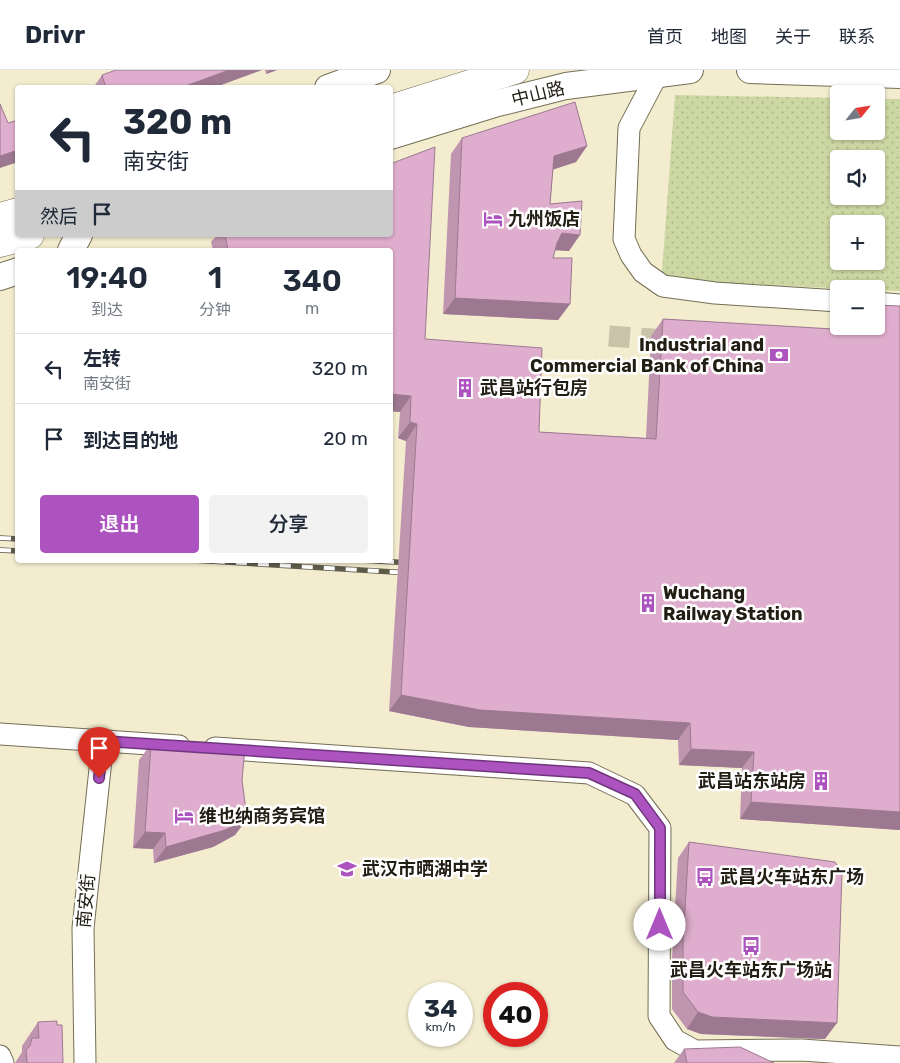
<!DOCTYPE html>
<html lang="zh">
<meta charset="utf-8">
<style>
:root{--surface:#fff;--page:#f2f2f3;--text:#1f2937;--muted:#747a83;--line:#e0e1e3;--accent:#ac53c0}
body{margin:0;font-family:Rubik,"Noto Sans SC",sans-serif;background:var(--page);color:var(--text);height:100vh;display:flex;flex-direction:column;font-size:19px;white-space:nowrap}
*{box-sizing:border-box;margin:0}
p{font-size:16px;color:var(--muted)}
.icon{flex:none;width:28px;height:28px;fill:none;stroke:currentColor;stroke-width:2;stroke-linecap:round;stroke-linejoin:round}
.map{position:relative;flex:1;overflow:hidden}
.panel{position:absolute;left:15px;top:178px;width:378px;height:315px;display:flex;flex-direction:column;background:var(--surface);border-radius:5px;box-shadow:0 1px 4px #0004}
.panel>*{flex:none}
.guide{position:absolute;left:15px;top:15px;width:378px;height:152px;border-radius:5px;box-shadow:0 1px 4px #0004;background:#fff;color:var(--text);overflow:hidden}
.needle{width:32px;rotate:60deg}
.tools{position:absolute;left:830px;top:15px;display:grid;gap:10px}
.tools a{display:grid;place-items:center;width:55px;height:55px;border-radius:5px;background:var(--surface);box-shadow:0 1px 4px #0004;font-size:25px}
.speed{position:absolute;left:408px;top:912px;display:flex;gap:10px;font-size:25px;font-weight:700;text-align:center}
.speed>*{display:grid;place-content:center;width:65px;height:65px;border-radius:50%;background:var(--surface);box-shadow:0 1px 4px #0004;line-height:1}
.speed small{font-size:12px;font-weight:400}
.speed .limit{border:8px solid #d22;background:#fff;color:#111}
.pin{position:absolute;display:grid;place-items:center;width:42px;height:42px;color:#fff;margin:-51px -21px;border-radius:50% 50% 50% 0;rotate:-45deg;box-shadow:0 0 5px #0007}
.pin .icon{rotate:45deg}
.me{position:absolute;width:55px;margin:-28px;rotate:0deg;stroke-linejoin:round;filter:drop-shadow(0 0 4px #0008)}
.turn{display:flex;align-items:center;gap:18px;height:105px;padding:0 25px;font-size:22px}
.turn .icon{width:65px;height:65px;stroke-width:2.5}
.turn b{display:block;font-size:35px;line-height:42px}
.then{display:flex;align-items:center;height:48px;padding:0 25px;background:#0003;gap:10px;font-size:19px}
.eta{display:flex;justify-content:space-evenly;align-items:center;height:85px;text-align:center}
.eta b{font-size:30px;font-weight:600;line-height:35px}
.cta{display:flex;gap:10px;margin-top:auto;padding:10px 25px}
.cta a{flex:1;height:58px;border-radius:5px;background:var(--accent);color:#fff;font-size:20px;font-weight:600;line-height:58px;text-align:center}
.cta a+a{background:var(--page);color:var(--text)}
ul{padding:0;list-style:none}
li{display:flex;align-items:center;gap:15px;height:70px;padding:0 25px;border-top:1px solid var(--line)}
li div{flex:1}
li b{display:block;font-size:19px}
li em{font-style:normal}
header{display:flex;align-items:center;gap:30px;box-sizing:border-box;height:70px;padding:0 25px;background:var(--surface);border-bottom:1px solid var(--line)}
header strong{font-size:24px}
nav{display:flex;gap:28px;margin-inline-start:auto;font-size:18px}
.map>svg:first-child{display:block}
.park{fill:url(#park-dots);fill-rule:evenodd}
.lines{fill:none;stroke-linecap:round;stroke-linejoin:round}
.minor-tunnel{stroke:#c9c3aa;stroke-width:21;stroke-dasharray:21 11;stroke-linecap:butt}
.minor-casing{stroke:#746e54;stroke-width:23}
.major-casing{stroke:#746e54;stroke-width:28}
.highway-casing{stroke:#746e54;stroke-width:29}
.minor{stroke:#fff;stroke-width:21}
.major{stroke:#fff;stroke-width:26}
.highway{stroke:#fff;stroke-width:28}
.rail-casing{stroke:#605c4c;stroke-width:5.5}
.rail{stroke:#fff;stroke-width:4;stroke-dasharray:11;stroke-linecap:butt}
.wall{fill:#c095b0}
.shaded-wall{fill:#9c7990}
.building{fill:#dfadcd;stroke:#9c7990}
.route-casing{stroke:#70367d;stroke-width:12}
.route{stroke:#ac53c0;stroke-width:9}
.labels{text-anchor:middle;stroke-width:5;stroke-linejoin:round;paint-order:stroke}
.street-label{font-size:18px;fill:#211e14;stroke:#fff}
.poi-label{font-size:18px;font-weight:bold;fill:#211e14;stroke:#fff;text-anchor:start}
</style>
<header>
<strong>Drivr</strong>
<nav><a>首页</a><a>地图</a><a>关于</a><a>联系</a></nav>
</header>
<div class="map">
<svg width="900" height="993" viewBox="0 0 900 993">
<defs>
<pattern id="park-dots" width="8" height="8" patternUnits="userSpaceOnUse" patternTransform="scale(1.25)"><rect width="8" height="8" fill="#ccd7a3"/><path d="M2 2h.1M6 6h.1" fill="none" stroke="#afb88b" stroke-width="1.8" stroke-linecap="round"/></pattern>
</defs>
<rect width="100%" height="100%" fill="#f3eccf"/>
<path class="park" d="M675 25 839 28V61H876V29H900V221L675 211 662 202ZM839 89H876V126H839ZM839 154H876V191H839Z"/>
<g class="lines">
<path class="minor-tunnel" d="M609 266 680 271"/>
<g class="minor-casing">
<path id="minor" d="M658 3 629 58 624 169 631 185 643 202 663 216 715 223 839 231
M876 233 900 235
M0 664 179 676
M215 678 589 703 635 725 660 758 659 946 675 970 695 981 802 980 900 987
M0 986 3 993
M85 993 83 858 103 671"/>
</g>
<g class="major-casing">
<path id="major" d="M750 0 900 5
M328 18 377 0
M390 66 494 34 566 16 690 0
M71 180 79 165
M0 207 18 201"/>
</g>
<g class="highway-casing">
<path id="highway" d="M390 39 515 0
M0 147 18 142
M0 173 30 165"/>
</g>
<use href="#minor" class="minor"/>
<use href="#major" class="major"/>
<use href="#highway" class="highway"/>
<g class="rail-casing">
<path id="rail" d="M0 468 18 469
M0 480 18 481
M192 490 411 503
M361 490 411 493"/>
</g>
<use href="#rail" class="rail"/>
</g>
<path class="wall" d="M265 0H277L266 4Z
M102 5 213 18H93Z
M462 68 587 76 576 92 553 99 550 134 569 181 555 180 553 188 570 234 558 250 443 244 451 84Z
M217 165H390L425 269 539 362 646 368 651 266 663 249 839 260V256H876L900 760 740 749 742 698 679 695 678 670 469 657 389 641 406 371 398 368 400 342 390 341V180H213L211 172Z
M151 674 242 710 247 749 235 765 213 777 154 793 153 779 133 778 139 690Z
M689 772 825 969 701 964 687 959 672 939V888L678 788Z
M38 952 63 993H15L22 982V976Z
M684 979 774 993H674Z"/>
<path class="shaded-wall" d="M229 0H262L213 18H180Z
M269 0H277L266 4Z
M587 76 576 92 543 103 554 86Z
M18 80V92L0 98V86Z
M562 163 580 165 569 181 551 180Z
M455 228 570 234 558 250 443 244Z
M390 324 411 326 400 342 390 341Z
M410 352 417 354 406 371 398 368Z
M401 625 690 653 678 670 469 657 389 641Z
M691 679 754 682 742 698 679 695Z
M751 732 900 742V760L740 749Z
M247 749 235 765 213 777 154 793 166 777Z
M145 762 165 763 153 779 133 778Z
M698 942 837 953 825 969 701 964 687 959Z"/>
<path class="building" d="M116 0H229L180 18H106L102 5Z
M575 32 587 76 554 86 550 134 582 131 580 165 562 163 557 173 553 188H572L570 234 455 228 462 68Z
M0 34 8 53 18 50V80L0 86Z
M435 77 425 269 542 278 539 362 656 369 663 249 850 260V256H876V235L900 236V742L751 732 754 682 691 679 690 653 480 640 401 625 417 354 410 352 411 326 390 324V180H228L225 165H390V94Z
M151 674 245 678 242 710 247 749 225 760 166 777 165 763 145 762Z
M689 772 835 792 842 802 837 953 712 947 698 942 683 922V872Z
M57 951V955H62L63 993H27L26 980 30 976 32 968H39L38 952Z
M740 977 774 993H687L684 979Z"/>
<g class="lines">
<g class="route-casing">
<path id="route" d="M99 708 103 671 589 703 635 724 660 758V855"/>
</g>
<use href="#route" class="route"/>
</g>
<defs>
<g id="hotel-bare" transform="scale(1.5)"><path d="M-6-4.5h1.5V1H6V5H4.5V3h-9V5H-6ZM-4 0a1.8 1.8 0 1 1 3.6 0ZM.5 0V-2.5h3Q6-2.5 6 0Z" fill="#ac53c0" stroke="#fff" stroke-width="2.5" paint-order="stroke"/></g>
<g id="bank-bare" transform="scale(1.5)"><path d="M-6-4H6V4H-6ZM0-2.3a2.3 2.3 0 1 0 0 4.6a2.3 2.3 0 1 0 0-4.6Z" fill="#ac53c0" stroke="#fff" stroke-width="2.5" paint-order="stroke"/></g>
<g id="building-bare" transform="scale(1.5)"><path d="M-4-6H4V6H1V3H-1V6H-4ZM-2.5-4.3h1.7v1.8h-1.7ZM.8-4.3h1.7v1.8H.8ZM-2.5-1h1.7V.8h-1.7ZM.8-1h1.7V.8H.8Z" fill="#ac53c0" stroke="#fff" stroke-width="2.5" paint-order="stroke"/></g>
<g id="school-bare" transform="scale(1.5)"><path d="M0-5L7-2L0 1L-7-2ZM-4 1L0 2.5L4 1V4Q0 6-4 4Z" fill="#ac53c0" stroke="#fff" stroke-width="2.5" paint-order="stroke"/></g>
<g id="bus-bare" transform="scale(1.5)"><path d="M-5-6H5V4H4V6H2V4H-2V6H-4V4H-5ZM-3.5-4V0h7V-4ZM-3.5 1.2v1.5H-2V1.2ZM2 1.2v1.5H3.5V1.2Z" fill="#ac53c0" stroke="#fff" stroke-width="2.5" paint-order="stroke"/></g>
</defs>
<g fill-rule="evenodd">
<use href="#hotel-bare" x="493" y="149"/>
<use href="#bank-bare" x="779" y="285"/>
<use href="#building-bare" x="465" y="318"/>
<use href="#building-bare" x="648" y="533"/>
<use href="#building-bare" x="821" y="711"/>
<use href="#hotel-bare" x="184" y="746"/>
<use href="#school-bare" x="347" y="799"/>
<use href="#bus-bare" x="705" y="807"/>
<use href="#bus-bare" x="751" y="876"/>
</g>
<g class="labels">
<g class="street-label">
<text transform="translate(538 24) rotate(-14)" y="6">中山路</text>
<text transform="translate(86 831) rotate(-85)" y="6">南安街</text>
</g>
<g class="poi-label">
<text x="508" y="155">九州饭店</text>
<text x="764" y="281" text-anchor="end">Industrial and<tspan x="764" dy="21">Commercial Bank of China</tspan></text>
<text x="480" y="324">武昌站行包房</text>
<text x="663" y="529">Wuchang<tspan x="663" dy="21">Railway Station</tspan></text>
<text x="806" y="717" text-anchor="end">武昌站东站房</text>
<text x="199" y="752">维也纳商务宾馆</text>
<text x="362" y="805">武汉市晒湖中学</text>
<text x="720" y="813">武昌火车站东广场</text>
<text x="751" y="906" text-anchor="middle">武昌火车站东广场站</text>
</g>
</g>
</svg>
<div class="tools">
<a><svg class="needle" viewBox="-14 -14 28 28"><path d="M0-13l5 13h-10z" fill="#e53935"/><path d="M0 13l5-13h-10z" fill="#747a83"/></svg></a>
<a><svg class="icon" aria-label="sound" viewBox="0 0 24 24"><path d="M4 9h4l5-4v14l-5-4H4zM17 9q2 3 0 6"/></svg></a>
<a>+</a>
<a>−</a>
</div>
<div class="speed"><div>34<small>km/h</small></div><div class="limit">40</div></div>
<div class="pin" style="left:99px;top:708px;background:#d93025"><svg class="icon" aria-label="arrive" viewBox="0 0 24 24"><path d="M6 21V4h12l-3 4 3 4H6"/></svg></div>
<svg class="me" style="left:660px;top:855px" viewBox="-20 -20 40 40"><circle r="19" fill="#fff"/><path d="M0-13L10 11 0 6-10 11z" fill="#ac53c0"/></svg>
<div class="guide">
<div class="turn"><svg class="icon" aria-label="left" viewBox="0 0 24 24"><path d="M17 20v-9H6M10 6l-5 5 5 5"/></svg><div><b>320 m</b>南安街</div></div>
<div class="then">然后<svg class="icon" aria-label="arrive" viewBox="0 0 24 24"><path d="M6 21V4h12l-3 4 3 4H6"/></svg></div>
</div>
<section class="panel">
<div class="eta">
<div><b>19:40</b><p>到达</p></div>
<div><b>1</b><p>分钟</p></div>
<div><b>340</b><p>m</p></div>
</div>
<ul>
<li><svg class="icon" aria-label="left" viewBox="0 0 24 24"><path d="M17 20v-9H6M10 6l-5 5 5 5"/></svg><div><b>左转</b><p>南安街</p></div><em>320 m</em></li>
<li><svg class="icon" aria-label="arrive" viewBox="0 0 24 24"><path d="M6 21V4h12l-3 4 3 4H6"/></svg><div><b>到达目的地</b></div><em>20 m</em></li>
</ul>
<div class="cta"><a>退出</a><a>分享</a></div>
</section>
</div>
